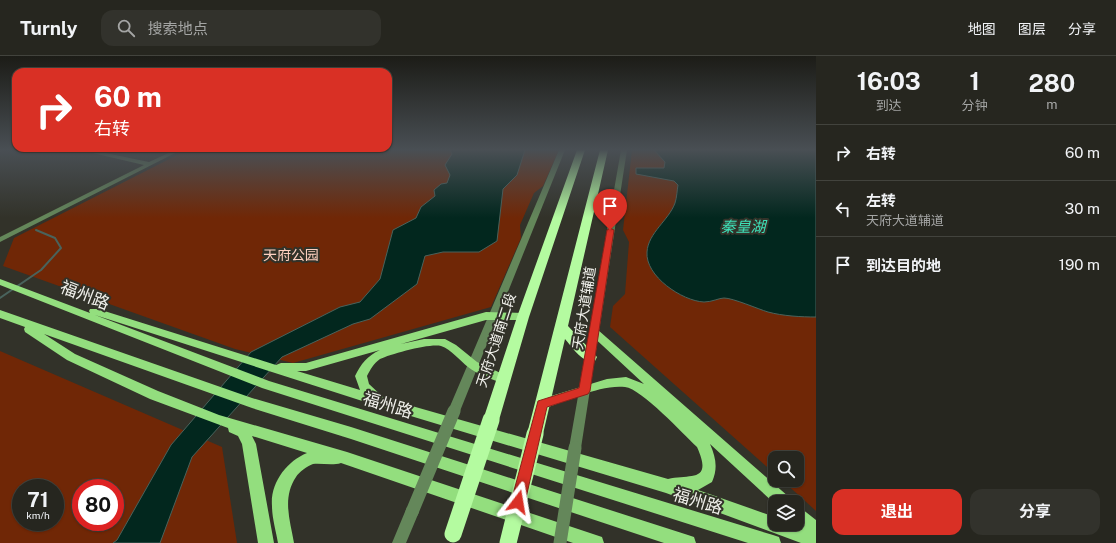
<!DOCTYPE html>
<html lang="zh">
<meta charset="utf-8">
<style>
:root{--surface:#26261f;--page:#32322c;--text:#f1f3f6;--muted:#a4a5a4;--line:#42433d;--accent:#d93025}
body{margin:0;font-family:"Public Sans","Noto Sans SC",sans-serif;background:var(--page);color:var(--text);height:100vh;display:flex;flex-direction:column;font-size:15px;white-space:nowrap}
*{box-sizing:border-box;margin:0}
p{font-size:13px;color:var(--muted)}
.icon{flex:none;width:22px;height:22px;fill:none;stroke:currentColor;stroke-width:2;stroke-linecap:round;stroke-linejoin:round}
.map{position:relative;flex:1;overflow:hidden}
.panel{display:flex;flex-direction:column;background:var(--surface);width:300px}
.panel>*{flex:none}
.top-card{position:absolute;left:12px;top:12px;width:380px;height:84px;border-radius:12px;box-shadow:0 1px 3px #0004,0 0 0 1px var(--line);background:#d93025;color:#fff;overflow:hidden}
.controls{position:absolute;left:768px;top:395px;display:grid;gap:8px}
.controls a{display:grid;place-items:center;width:36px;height:36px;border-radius:8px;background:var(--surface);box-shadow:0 1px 3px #0004,0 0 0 1px var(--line);font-size:20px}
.speed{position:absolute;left:12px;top:423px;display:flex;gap:8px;font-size:20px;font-weight:700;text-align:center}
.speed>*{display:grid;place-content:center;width:52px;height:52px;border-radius:50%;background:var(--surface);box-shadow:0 1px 3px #0004,0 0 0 1px var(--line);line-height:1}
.speed small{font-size:10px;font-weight:400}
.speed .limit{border:6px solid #d22;background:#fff;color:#111}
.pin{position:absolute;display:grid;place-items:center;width:34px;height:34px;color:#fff;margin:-41px -17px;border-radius:50% 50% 50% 0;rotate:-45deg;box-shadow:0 0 4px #0007}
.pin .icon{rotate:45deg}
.me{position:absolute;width:44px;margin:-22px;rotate:14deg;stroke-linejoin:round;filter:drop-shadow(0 0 3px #0008)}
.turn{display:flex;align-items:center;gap:14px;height:84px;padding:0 16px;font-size:18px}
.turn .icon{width:52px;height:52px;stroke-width:2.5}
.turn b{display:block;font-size:28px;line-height:34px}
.eta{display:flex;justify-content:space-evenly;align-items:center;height:68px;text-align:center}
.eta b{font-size:24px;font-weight:700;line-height:28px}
.action{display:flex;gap:8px;margin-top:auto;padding:8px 16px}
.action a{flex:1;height:46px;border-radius:12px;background:var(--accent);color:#fff;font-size:16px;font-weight:700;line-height:46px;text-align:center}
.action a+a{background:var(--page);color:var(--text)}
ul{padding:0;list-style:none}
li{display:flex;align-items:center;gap:12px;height:56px;padding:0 16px;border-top:1px solid var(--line)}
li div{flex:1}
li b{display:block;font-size:15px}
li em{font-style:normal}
header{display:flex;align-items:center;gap:24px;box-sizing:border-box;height:56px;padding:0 20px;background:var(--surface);border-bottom:1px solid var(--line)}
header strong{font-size:19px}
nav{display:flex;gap:22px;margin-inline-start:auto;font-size:14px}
.search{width:280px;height:36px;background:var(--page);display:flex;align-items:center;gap:10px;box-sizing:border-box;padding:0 14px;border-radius:12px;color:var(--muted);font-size:15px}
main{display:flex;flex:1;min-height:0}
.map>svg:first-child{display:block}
.green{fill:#702706;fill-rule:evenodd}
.water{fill:#02271e;stroke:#49635c}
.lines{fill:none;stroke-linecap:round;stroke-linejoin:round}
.stream{stroke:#49635c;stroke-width:2}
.minor{fill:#64875a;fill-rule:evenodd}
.major{fill:#93de7e;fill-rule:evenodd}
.highway{fill:#b4fba0;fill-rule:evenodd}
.minor-bridge{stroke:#64875a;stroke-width:13}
.highway-bridge{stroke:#b4fba0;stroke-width:17}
.wall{fill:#644a24}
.shaded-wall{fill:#4a391d}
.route{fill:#d93025;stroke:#8d1f18}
.labels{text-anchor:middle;stroke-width:4;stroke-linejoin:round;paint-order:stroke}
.park-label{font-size:14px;fill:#fed0bf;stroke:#323229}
.street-label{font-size:14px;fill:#f0f0eb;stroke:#323229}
.water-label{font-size:15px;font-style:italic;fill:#3ee1b8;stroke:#323229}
.near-street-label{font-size:17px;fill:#f0f0eb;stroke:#323229}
</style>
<header>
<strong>Turnly</strong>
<div class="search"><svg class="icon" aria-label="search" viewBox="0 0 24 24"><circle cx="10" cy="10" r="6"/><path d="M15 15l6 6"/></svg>搜索地点</div>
<nav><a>地图</a><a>图层</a><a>分享</a></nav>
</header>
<main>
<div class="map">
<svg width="816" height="487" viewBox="0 0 816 487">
<rect width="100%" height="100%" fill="#323229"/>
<path class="green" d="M187 94H559L543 130 534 137 520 169 521 182 491 251 293 307 235 293 3 210 14 182Z
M632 94H816V455L782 424H797V402H775V418L610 271 613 250 625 238 629 186 623 174Z
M0 295 222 391 237 487H0ZM21 432H55V466H21ZM81 432H115V466H81Z"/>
<path class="water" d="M450 94H525L517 119 503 133 497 185 479 196H443L425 200 417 228 370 263 353 268 282 301 192 401 160 487H113L117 484 171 389 251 296 340 251 360 246 380 223 393 174 416 162 421 151 435 140 434 134 441 128 447 127 450 119 445 109 452 98Z
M654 94H816V261C801 261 783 260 768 256 758 253 733 242 724 242 719 242 712 246 704 246 682 245 645 220 647 196 648 177 669 164 675 147 677 141 677 134 678 129L674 125 636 118V112H664L665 106Z"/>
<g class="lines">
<path class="stream" d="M0 242 41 214 61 192 55 182 36 174"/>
<path class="minor" d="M84 94H91L149 106 175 94H181L0 186V181L144 109 84 95Z
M559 94H565L460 355 458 358 454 360 450 358 448 355Z
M621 94H627L581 392 579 396 575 398 571 396 569 392Z
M412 449 417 451 419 456 406 487H392L407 451Z"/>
<path class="major" d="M0 223 90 257 89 255 90 253H98L276 309 281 307H306L486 256 523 257 527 258 528 261 527 264H486L401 288 424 283H445L456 289 477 306 507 320 509 323 507 326 503 328 499 326C489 322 477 318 468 311 460 305 451 293 441 290 430 287 391 298 380 303 374 307 370 314 367 320L369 328 384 342 668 423C691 418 713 427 697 391 683 378 642 333 625 331 600 328 566 346 542 353L538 352 536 348 538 344 607 323 626 321 644 328 589 277 590 274H598L789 441 792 446H775V448L710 388C716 402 718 412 712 426L698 434 775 461V468H793L799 470 797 468V450L802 453 816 464V487H801L666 437 381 351 95 259 269 325 773 479 779 481 781 487H748L262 332 0 229ZM380 294C367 300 361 308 355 320L360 334 297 315H306Z
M0 254 252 342 351 371 688 479 694 481 696 487H664L351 383 252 352 44 278 75 298 158 335 219 359 347 396 602 481 604 487H573L341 407C332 410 322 407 313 408 307 410 299 416 296 421 282 442 290 464 294 487H278C276 475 272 462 272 450 270 427 287 405 307 397L252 380 256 388 274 487H258L242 388 238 380 229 376 228 372 150 343 67 304 25 276 24 273 25 271 0 262Z"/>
<path class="highway" d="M577 94H585L529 261 499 364 497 369 491 371 485 369 483 364 517 261Z
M600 94H608L568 270 597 301 595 305C583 308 572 291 565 283L543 378 541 383 535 385 529 383 527 378Z"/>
<path class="minor-bridge" d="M412 456 454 355
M560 487 575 392"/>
<path class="highway-bridge" d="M453 478 491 364
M508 487 535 378"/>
</g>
<path class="wall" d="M122 94H143L136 97Z"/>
<path class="shaded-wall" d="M0 94H7L0 96Z
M134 94H143L136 97Z"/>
<linearGradient id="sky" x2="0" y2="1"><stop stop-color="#1c1c17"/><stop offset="0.58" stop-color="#494f54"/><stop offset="1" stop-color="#494f54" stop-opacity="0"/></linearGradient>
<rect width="816" height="162" fill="url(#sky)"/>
<path class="route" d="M610 172 614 174 590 335 588 338 547 351 525 446 523 451 518 453 513 451 511 446 538 345 579 332 607 174Z"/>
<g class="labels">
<g class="park-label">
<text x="291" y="204">天府公园</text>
</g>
<g class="street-label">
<text transform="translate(584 252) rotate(-81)" y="5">天府大道辅道</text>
<text transform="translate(496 284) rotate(-72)" y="5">天府大道南二段</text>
</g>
<g class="water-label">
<text x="743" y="176">秦皇湖</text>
</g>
<g class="near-street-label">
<text transform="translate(85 239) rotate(21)" y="6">福州路</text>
<text transform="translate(388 349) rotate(17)" y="6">福州路</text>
<text transform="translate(698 445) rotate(17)" y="6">福州路</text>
</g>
</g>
</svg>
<div class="controls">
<a><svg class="icon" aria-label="search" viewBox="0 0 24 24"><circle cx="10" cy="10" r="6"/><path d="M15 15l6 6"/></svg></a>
<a><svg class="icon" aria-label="layers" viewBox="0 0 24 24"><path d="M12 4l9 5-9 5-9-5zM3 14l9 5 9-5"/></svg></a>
</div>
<div class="speed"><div>71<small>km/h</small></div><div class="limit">80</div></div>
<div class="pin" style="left:610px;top:174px;background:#d93025"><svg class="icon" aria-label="arrive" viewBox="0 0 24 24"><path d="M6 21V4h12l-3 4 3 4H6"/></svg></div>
<svg class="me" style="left:518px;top:446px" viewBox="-20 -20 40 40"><path d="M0-17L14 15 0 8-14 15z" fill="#d93025" stroke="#fff" stroke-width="4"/></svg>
<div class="top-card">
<div class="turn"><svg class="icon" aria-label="right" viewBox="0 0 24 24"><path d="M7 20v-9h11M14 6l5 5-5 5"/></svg><div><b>60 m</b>右转</div></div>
</div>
</div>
<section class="panel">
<div class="eta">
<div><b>16:03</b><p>到达</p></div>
<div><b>1</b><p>分钟</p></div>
<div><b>280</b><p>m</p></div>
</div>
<ul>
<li><svg class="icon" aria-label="right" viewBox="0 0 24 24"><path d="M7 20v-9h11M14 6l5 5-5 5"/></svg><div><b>右转</b></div><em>60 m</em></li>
<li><svg class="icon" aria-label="left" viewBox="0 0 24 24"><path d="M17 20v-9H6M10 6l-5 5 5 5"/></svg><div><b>左转</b><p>天府大道辅道</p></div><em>30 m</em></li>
<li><svg class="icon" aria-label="arrive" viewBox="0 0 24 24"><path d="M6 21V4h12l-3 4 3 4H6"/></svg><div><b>到达目的地</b></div><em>190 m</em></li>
</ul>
<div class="action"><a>退出</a><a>分享</a></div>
</section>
</main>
